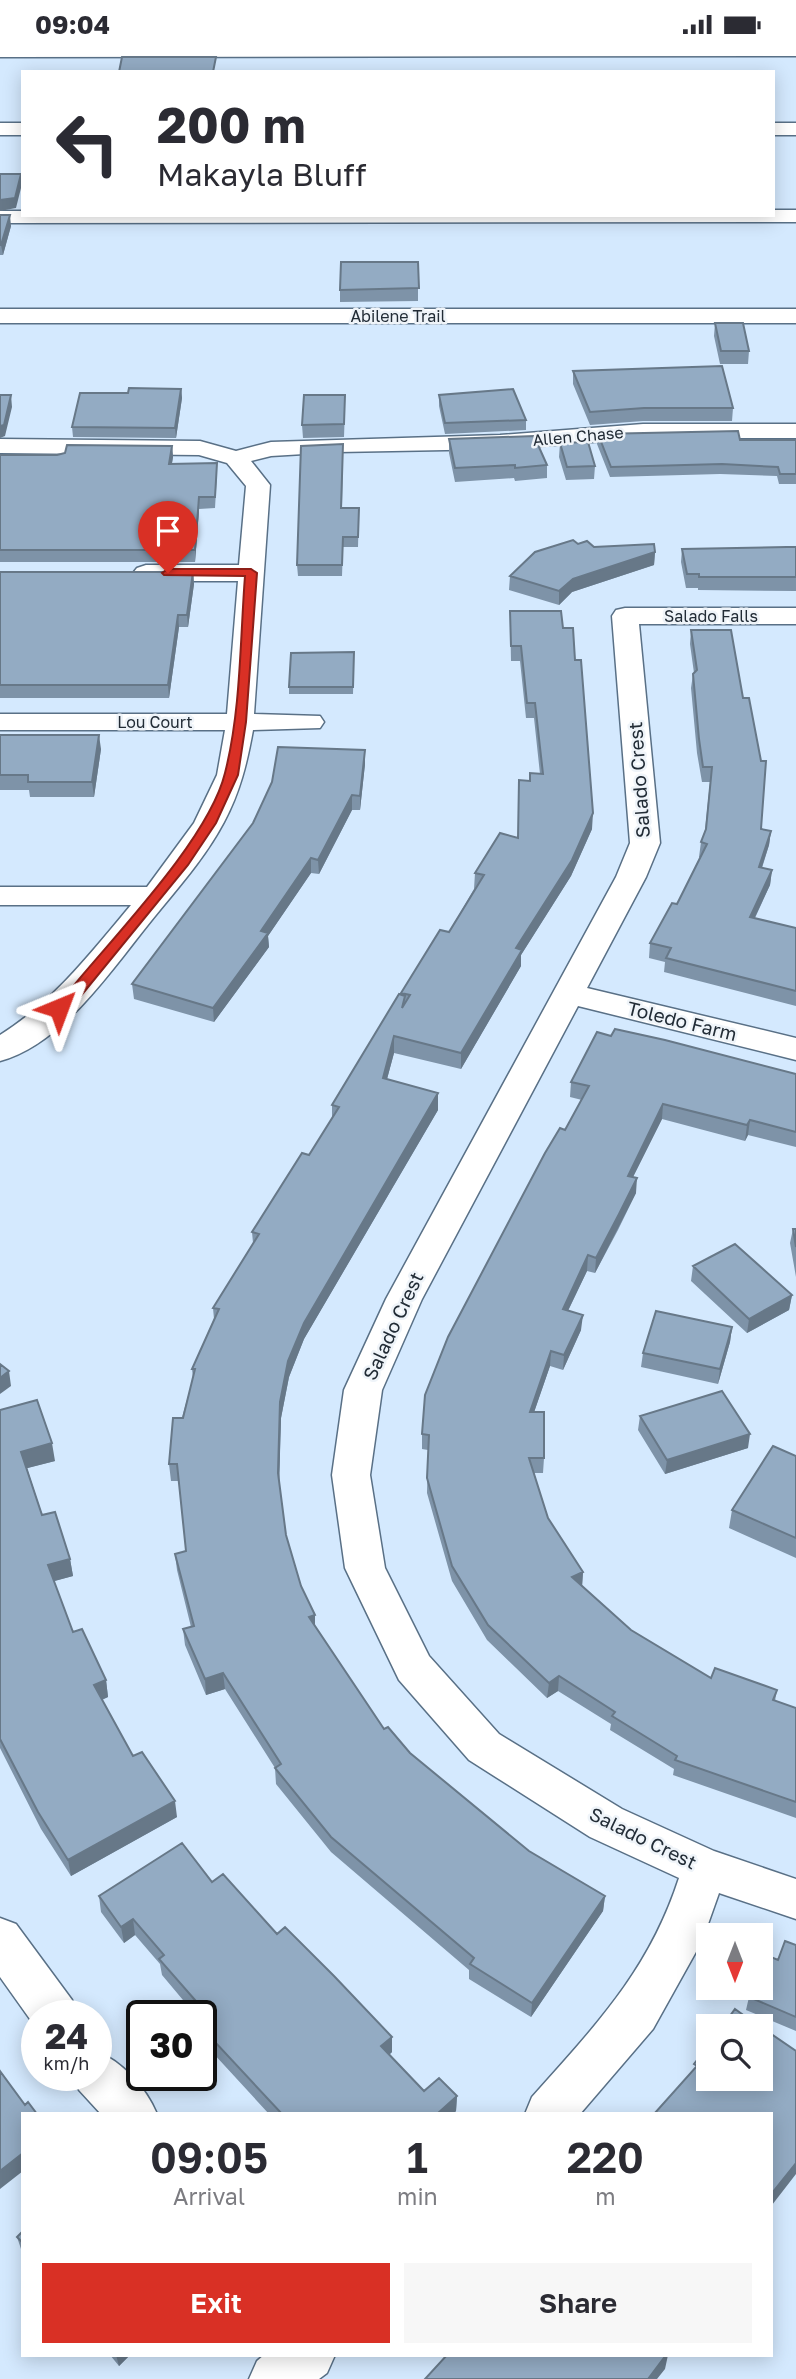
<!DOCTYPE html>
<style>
:root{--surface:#fff;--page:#f7f7f7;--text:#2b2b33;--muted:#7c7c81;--accent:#d93025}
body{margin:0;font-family:"Golos Text",sans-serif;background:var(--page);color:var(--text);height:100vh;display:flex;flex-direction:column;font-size:26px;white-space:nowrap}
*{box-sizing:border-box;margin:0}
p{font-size:23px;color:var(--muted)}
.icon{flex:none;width:38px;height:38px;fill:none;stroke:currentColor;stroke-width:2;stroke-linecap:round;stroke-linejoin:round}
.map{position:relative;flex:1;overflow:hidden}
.side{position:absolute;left:21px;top:2063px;width:752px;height:245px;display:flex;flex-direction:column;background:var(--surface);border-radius:0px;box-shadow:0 4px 18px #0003}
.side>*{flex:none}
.hud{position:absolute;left:21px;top:21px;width:754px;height:147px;border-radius:0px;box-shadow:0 4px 18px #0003;background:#fff;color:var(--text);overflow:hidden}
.needle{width:46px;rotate:180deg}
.fabs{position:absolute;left:696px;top:1874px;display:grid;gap:14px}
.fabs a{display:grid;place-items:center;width:77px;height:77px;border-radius:0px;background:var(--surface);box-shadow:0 4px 18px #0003;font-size:35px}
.speed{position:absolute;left:21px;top:1951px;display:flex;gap:14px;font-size:35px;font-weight:700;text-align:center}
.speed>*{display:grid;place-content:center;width:91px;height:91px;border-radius:50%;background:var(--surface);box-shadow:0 4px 18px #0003;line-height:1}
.speed small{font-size:18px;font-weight:400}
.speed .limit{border:4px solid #111;border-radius:10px;background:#fff;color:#111}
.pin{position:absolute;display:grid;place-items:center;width:60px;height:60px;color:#fff;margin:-72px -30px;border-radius:50% 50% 50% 0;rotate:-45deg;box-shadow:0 0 7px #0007}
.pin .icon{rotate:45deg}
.me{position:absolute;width:77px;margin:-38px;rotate:44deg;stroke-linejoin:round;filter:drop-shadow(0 0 5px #0008)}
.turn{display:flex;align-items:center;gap:24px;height:147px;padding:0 21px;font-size:32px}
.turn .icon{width:91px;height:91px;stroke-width:2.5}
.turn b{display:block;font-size:49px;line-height:60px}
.eta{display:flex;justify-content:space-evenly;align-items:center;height:119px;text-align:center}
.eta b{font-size:42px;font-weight:600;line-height:49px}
.button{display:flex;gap:14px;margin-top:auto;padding:14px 21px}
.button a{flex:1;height:80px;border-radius:0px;background:var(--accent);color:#fff;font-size:28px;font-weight:600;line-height:80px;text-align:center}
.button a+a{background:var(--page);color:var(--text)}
.status{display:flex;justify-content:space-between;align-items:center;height:49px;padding:0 35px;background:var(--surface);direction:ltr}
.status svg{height:19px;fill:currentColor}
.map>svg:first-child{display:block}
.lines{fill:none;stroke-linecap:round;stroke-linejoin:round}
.minor-casing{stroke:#597086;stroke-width:3}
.minor{fill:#fff;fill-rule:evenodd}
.wall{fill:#7e93a8}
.shaded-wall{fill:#677888}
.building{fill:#93abc3;stroke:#677888;stroke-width:2}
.route{fill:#d93025;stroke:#8d1f18;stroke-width:2}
.labels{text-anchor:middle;stroke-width:5;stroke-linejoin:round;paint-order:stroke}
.far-street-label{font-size:16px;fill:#222c36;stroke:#eff4f9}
.street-label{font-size:19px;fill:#222c36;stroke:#eff4f9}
</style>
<div class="status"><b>09:04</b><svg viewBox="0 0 49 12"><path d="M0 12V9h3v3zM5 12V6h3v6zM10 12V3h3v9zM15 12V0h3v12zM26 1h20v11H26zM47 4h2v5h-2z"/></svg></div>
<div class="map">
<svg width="796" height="2330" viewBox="0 0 796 2330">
<rect width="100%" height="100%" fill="#d4e9fe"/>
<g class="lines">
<g class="minor-casing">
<path id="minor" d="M0 0H796V7L0 8Z
M0 74H23V86H0Z
M774 74H796V86H774Z
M774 161H796V173L0 174V162H23V166H774Z
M0 260H796V274H0Z
M643 375H796V389H643L500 400 338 403 271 407 251 412 270 436 254 665 320 667 324 673 320 679 253 681C247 714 240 743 224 773 205 809 177 840 151 872 112 920 63 995 0 1012V986C54 952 90 905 131 856H0V838H147L194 774 217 726 225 681H0V665H227L238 532H146L137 529 133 524 137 519 146 516H239L246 437 227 414 199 406 0 404V390L200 392 236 402 271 393 500 386Z
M625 559H796V575H639L660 794 646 828 587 939 796 989V1011L578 957 422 1250 382 1341 370 1426 385 1519 429 1607 499 1685 622 1760 714 1802 796 1830V1870L719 1844 702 1892 653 1980 580 2065H525L532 2048C595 1977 649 1922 679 1829L590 1788 469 1711 399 1631 345 1519 332 1426 344 1341 386 1250 616 828 630 794 612 567 616 561Z
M0 1869 16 1875 72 1951 78 1967H37V1980L0 1928Z
M96 2002C123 2013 146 2039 157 2065H101L79 2041 73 2026H96Z
M264 2306H335L327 2324 319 2330H249L257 2312Z"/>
</g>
<use href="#minor" class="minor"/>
</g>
<path class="wall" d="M0 166 11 177 3 206H0Z
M418 213V252L340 253V241Z
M715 274 749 302 748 315H720L714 287Z
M573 322 733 359 732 372H643L590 376 573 335Z
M181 340 182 349 176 389 73 388 72 378 128 344Z
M439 346 526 371V381L445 385 439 357Z
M345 359 344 388 303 389 302 376Z
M598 385 740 391H796V435H779L777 427 720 425 610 428 597 395Z
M449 390 547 416V429L515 432 514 429 455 433 449 404Z
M560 394 595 417 594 430 566 431 559 408Z
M172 397 173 408 172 414 217 425 215 459 199 460 195 513H0V404V406H57Z
M343 406 342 459H359L358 498H343L342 527H298L297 516Z
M578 495 594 498 655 503 654 516 572 543 559 556 509 541 510 527Z
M796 498V542L698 541V539H686L681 513 682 500Z
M0 523H193L194 535 188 578H179L169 649H0Z
M510 562 563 579 575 611 592 780 571 827 521 906V917L461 1020 394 1004 387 1030 438 1044V1061L304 1290 289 1328 281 1369 279 1433 286 1486 301 1537 315 1566V1577L384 1680 410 1704 529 1802 605 1847 603 1862 531 1968 469 1930V1921L331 1803 276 1735 275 1719 225 1640 206 1646 185 1596 183 1580 191 1578 177 1521 175 1505 186 1502 179 1432H171L169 1415 193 1329 192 1320 214 1270 213 1259 253 1194 252 1183 309 1106 332 1070V1056L401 946V944L449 883 474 840 475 824 518 789 530 732 540 725 534 669H526L520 612H511Z
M691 581 761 780 771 782 769 796 762 819 772 821 770 836 755 869 796 879V957L664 923 665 913 649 909 650 894 677 855 700 808H699L701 793 705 781 710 733H702L697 704 691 639 693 625 694 624 690 595Z
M354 603 353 645H289V638Z
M0 686 101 700 94 748H30L29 741H0Z
M365 715 360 761H352L319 825 311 824 268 887 269 898 214 973 134 950 132 935Z
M611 987 796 1025V1098L748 1086 745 1092 662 1070 633 1128 636 1144 618 1181 595 1224 587 1222 568 1262 581 1281 563 1321 550 1317 534 1363 544 1409 543 1424H534L548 1469 583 1523 582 1537 631 1581 711 1629 777 1641 775 1652 796 1659V1769L673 1726 674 1720 610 1681 611 1675 558 1642 547 1649 487 1591 452 1532 427 1444 428 1401 422 1400V1385L582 1051 570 1048 571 1033Z
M793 1180H796V1228L790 1194Z
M693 1217 792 1246 789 1261 747 1284 691 1232Z
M732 1278 730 1293 718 1335 641 1318 643 1304Z
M0 1361 55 1412 27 1419 42 1466 70 1510 73 1527 54 1532 73 1583 106 1631 108 1648 102 1651 133 1707 177 1768 71 1827 41 1780 0 1699Z
M640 1367 748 1399 665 1425 638 1381Z
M796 1407V1509L729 1479 732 1461Z
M212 1833 277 1885 392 1988V2003L389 2006 424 2042 457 2047 456 2062 453 2065H269L201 1991V1967H186L185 1960 188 1957 162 1926 160 1915 135 1886 124 1894 101 1863 99 1847Z
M796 1896V1982L746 1961 749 1948 778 1911Z
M23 2182V2206L17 2188Z
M110 2306H130L119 2317Z"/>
<path class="shaded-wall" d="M21 125 22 135 16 159 0 162V151Z
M10 166 11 177 3 206 1 196Z
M181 340 182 349 176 389 175 379Z
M11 346 12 358 5 387 0 389V377Z
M172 397 173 408 170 426 169 415Z
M199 448V460L195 513V501Z
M655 503 654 516 572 543 559 556V542L573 530Z
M193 523 194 535 188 578 187 566Z
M178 566 179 578 169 649 168 636Z
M99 686 101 700 94 748 92 733Z
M365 701V715L360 761V747Z
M352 746V761L319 825 318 811Z
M593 764 592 780 571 827 521 906V917L461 1020V1004L516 899Z
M771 782 769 796 757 833 759 818Z
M311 809V824L268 887 269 898 214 973 213 959 261 882Z
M772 821 770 836 748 883 750 868Z
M394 987V1004L383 1045V1029Z
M438 1044V1061L304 1290 289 1328 281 1369 279 1440 278 1424 280 1353 288 1312 304 1274Z
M663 1055 662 1070 626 1142 628 1127Z
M750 1071 748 1086 745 1092 747 1076Z
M637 1129 636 1144 595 1224 596 1209Z
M588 1206 587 1222 561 1276 563 1260Z
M792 1246 789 1261 747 1284 749 1270Z
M583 1266 581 1281 563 1321 564 1306Z
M732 1278 730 1293 718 1335 720 1320Z
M551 1302 550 1317 529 1378 530 1363Z
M9 1322 11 1337 0 1345V1329Z
M750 1385 748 1399 665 1425 667 1411Z
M52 1394 55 1412 24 1420 21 1403Z
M70 1510 73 1527 51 1533 48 1516Z
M583 1523 582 1538 572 1528Z
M315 1566V1582L309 1568Z
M223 1624 225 1640 206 1646 205 1630Z
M559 1627 558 1642 547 1649 549 1634Z
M106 1631 108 1648 96 1653 94 1636Z
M175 1752 177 1768 71 1827 68 1811Z
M605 1847 603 1862 531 1968 532 1954Z
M133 1870 135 1886 124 1894 121 1878Z
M392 1988V2003L381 2013V1997Z
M457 2047 456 2062 453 2065H437Z
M23 2104V2122L0 2140V2122Z
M796 2114V2125L772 2156V2144Z
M116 2306H130L119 2317Z
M666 2306H668L665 2320 657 2330H648Z"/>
<path class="building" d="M122 8H216L213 23H119Z
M0 125H21L15 149 0 151Z
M0 166H10L1 196H0Z
M341 213H418L419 239 340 241Z
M715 274H743L749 302H721Z
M722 317 733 359H644L590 363 573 322Z
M129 339 181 340 175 379 72 378 80 344H128Z
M513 340 526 371 445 374 439 346Z
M0 346H11L4 376 0 377Z
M304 346H345L344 375 302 376Z
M738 382 740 391H796V425H780L778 418 722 415 611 418 598 385Z
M534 387 547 416 515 419V416L455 419 449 390Z
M588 393 595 417 567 418 560 394Z
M343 395 341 459H359L358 488H343L342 516H297L301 397Z
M67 396 172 397 169 415 217 414 215 448H199L195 501H0V406H57L65 404Z
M573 491 578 495 587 492 594 498 654 495 655 503 573 530 559 542 510 527 535 503Z
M787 498H796V528H699V525H687L682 500Z
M0 523H193L187 566H178L168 636H0Z
M510 562H561L563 579H573L575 611H581L593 764 572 811 516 899 522 901 461 1004 394 987 383 1029 438 1044 304 1274 288 1312 280 1353 278 1424 286 1486 301 1537 315 1566 309 1568 384 1680 388 1678 410 1704 529 1802 605 1847 532 1954 470 1915 474 1909 331 1788 275 1719 281 1715 223 1624 205 1630 183 1580 194 1577 175 1505 186 1502 177 1415H169L173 1369H183L195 1320H192L219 1260 213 1259 259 1185 252 1183 302 1104 309 1106 339 1058 332 1056 399 945 405 947 402 959 410 946 401 944 440 881 449 883 484 826 475 824 500 784 518 789 519 731 530 732V724L543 725 535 654H527L521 597H511Z
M691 581H731L743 649H749L761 712H766L761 780 771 782 759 818 772 821 750 868 796 879V942L666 909 671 899 650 894 672 854 677 855 707 795 701 793 706 780 712 718H703L699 690 693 625 697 621Z
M354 603 353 638H289L291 604Z
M0 686H99L92 733H28V726H0Z
M278 698 365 701 360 747 352 746 318 811 311 809 261 882 268 884 213 959 132 935 253 774 272 733Z
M615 980 665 991 796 1025V1083L750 1071 747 1076 663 1055 628 1127 637 1129 619 1165 596 1209 588 1206 563 1260 583 1266 564 1306 551 1302 530 1363H544V1409H529L548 1469 583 1523 572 1528 631 1581 711 1629 715 1619 777 1641 773 1651 796 1659V1753L675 1711 677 1707 612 1667 615 1663 559 1627 549 1634 488 1576 452 1517 427 1429 429 1386 422 1385 425 1346 448 1288 545 1104 560 1079 565 1081 589 1037 571 1033 597 983 611 987Z
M793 1180H796V1198Z
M735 1195 792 1246 749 1270 693 1217Z
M656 1262 732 1278 720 1320 643 1304Z
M0 1315 9 1322 0 1329Z
M722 1342 750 1385 667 1411 640 1367Z
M37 1351 52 1394 21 1403 42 1466 55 1463 70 1510 48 1516 73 1583 82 1580 106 1631 94 1636 133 1707 142 1703 175 1752 68 1811 38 1763 0 1690V1361Z
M773 1397 796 1407V1489L732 1461Z
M182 1794 212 1833 223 1825 277 1885 285 1878 334 1927 392 1988 381 1997 424 2042 439 2029 457 2047 437 2065H282L201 1978V1967H191L185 1960 195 1951 159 1910 164 1906 133 1870 121 1878 99 1847Z
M785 1892 796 1896V1968L749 1948 753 1939H761V1918L766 1906 778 1911Z
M735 1960 760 1978H722Z
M761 1978 796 2002V2114L772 2144V2065H654L697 2017 694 2015 709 1996V2030H761Z
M0 2022 25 2056 28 2053 37 2065H23V2104L0 2122Z
M23 2182V2194L17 2188Z
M447 2306H666L648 2330H425Z"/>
<path class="route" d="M168 520H251L257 524 246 673 238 726 216 774 188 816 80 948 59 963 54 962V955L70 941C114 887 209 790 225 724 241 661 240 592 245 527L164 526 162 524Z"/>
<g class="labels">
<g class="far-street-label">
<text x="398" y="273">Abilene Trail</text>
<text transform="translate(578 387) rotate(-5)" y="6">Allen Chase</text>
<text x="711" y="573">Salado Falls</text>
<text x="155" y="679">Lou Court</text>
</g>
<g class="street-label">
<text transform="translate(639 731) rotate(-94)" y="7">Salado Crest</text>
<text transform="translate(682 972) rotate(14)" y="7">Toledo Farm</text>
<text transform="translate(393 1277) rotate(-65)" y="7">Salado Crest</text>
<text transform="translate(643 1789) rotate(26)" y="7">Salado Crest</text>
</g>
</g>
</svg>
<div class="fabs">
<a><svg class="needle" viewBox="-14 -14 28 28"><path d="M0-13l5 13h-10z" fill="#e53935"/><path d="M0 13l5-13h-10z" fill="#7c7c81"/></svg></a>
<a><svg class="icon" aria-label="search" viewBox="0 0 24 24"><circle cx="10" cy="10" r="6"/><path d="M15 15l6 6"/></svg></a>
</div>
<div class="speed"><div>24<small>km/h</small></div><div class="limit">30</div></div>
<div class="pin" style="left:168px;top:524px;background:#d93025"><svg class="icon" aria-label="arrive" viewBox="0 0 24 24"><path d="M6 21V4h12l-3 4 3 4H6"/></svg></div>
<svg class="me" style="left:59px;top:959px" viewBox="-20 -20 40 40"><path d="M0-17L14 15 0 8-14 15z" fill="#d93025" stroke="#fff" stroke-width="4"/></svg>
<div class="hud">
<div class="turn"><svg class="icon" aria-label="left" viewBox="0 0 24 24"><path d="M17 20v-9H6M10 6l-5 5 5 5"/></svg><div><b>200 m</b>Makayla Bluff</div></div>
</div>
<section class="side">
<div class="eta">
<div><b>09:05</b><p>Arrival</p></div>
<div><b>1</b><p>min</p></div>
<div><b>220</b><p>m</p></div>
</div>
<div class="button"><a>Exit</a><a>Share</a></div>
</section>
</div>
